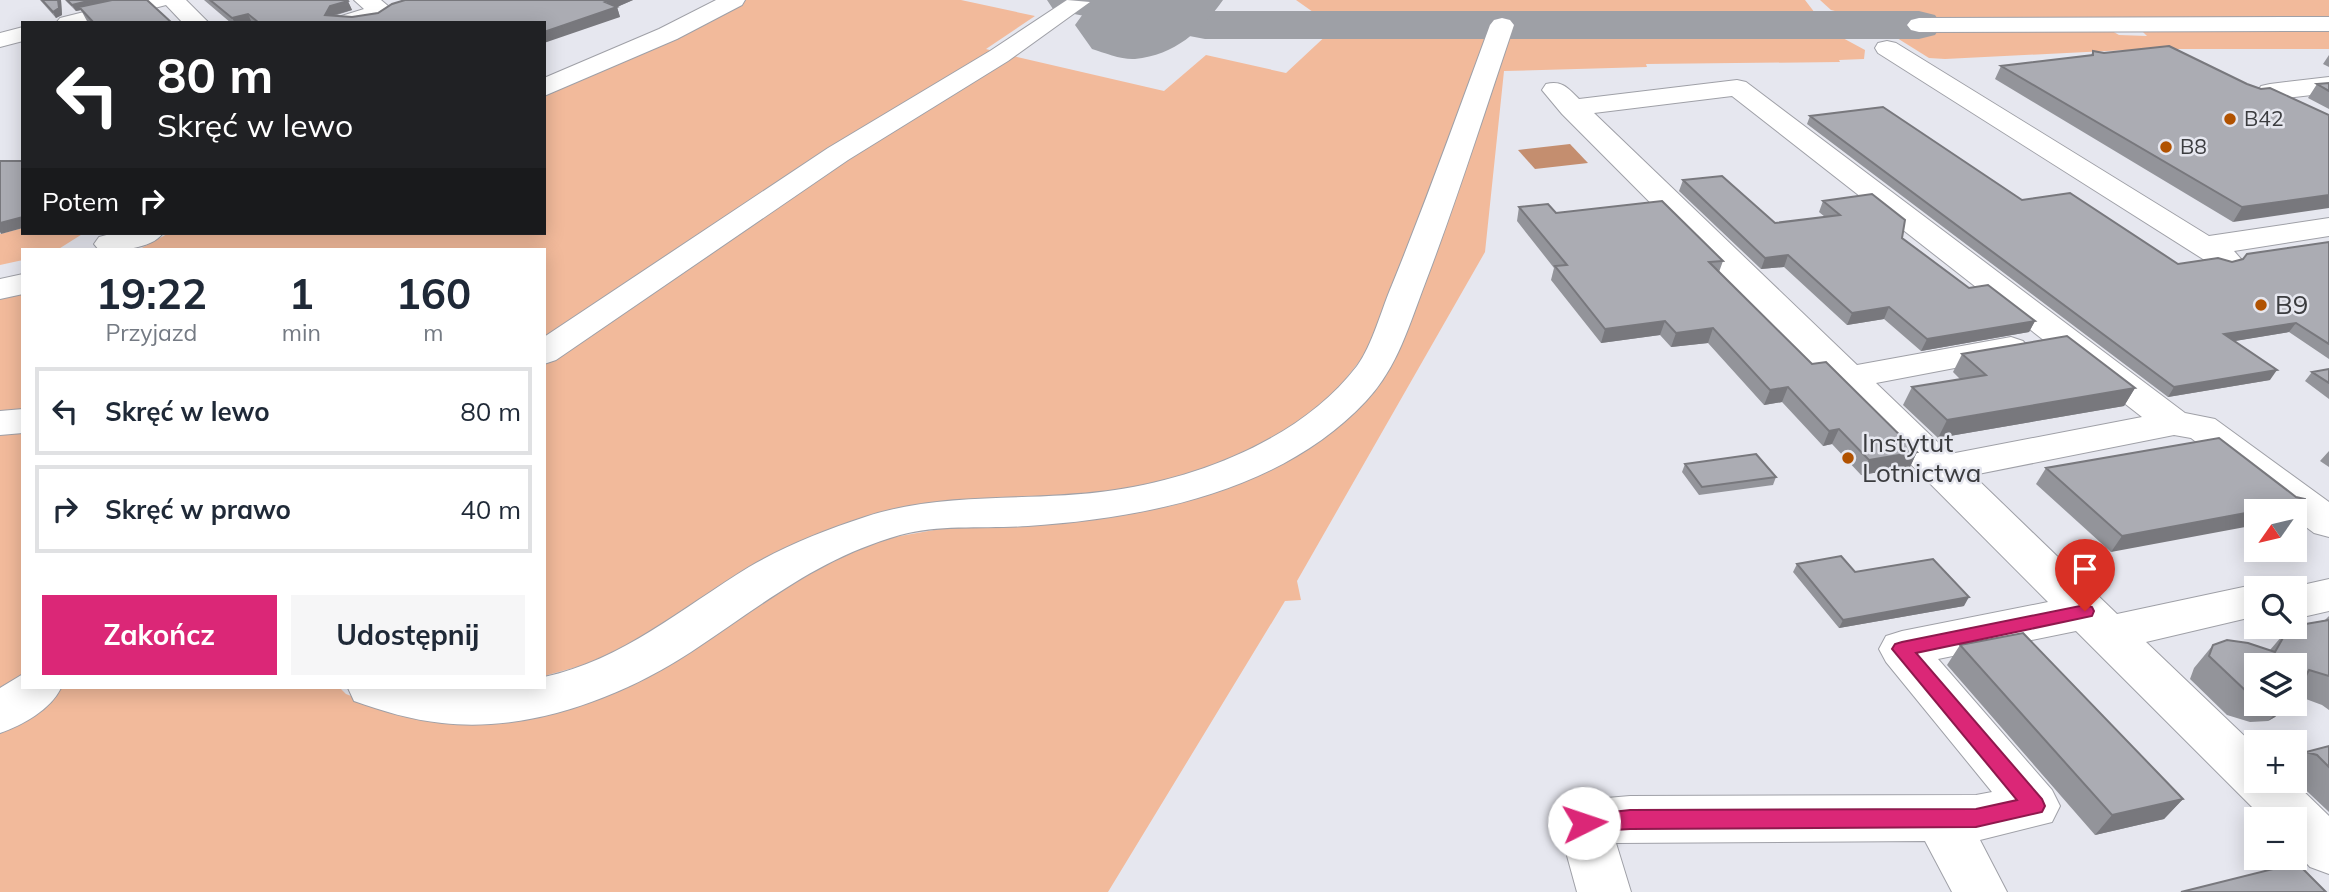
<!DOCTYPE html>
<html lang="pl">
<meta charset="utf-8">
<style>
:root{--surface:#fff;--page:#f6f6f7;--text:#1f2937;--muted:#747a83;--line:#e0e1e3;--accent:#db2777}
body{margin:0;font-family:Mulish,sans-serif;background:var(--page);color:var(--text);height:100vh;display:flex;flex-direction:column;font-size:26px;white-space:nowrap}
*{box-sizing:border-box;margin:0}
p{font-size:23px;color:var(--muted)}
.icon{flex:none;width:38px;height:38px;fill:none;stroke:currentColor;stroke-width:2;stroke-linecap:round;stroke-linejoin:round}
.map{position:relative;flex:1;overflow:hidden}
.drawer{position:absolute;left:21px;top:248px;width:525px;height:441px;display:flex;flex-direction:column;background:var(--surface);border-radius:0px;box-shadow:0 4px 18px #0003}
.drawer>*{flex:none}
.guide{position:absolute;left:21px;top:21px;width:525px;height:214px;border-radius:0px;box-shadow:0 4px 18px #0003;background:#202124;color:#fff;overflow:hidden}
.needle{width:46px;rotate:236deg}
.buttons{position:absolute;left:2244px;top:499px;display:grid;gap:14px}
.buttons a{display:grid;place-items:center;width:63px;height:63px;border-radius:0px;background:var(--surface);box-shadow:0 4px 18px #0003;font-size:35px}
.pin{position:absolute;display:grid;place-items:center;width:60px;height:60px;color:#fff;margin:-72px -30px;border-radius:50% 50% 50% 0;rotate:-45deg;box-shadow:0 0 7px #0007}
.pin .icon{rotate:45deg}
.me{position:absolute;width:77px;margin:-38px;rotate:86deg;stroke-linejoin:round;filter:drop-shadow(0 0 5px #0008)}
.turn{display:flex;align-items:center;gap:24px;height:147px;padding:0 21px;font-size:32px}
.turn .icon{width:91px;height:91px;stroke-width:2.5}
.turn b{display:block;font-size:49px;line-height:60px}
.then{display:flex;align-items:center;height:66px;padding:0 21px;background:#0003;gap:14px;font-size:26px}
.eta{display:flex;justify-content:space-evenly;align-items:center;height:119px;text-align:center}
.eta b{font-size:42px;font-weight:700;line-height:49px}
.action{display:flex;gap:14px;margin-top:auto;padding:14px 21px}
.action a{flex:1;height:80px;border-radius:0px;background:var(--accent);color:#fff;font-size:28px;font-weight:700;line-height:80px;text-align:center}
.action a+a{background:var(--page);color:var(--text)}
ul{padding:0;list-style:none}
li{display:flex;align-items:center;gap:21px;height:88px;margin:0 14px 10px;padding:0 7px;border:4px solid var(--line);border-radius:0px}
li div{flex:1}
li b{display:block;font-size:26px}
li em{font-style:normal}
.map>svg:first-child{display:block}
.green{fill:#f2ba9b}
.water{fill:#c48e6f}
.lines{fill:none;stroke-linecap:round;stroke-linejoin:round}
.taxiway{fill:#9ea0a6;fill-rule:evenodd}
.runway{fill:#9ea0a6;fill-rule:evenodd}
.minor-casing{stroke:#9fa0a7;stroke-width:2}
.minor{fill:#fff;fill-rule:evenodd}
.wall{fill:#93949a}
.shaded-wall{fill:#78787d}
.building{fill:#abacb3;stroke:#78787d;stroke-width:2}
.route{fill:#db2777;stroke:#8e194d;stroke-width:2}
.poi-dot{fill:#b15200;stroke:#e6e7ef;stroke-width:2.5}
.labels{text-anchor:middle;stroke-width:5;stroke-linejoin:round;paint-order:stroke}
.far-poi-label{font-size:21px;fill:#3b3c3f;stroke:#e6e7ef;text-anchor:start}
.poi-label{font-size:26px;fill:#3b3c3f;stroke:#e6e7ef;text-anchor:start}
</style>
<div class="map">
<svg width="2329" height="892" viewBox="0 0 2329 892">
<rect width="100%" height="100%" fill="#e6e7ef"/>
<path class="green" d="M742 0H961L1035 16 986 49 997 52 544 344V250H138L169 233H544V93Z
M1296 0H1805L1815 13 1806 18 1340 19 1313 12Z
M1820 0H2329V18H1863L1831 10Z
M2329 30V49H2146L1945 59 1929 58 1897 38V35L1907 31H2112L2119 35 2147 36 2142 31Z
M1331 31H1468L1479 34 1485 39 1373 344 1322 409 1251 452 1128 493 932 507 602 660 544 676V361L759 215 1009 55 1164 91 1206 55 1286 73Z
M1521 31H1810L1841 37 1865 50 1864 59 1839 60 1840 62 1646 64 1647 67 1504 71 1485 252 1297 581 1301 600 1285 601 1108 892H0V722L51 688H340L346 694 400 715 496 716 872 541 951 527 1067 521 1171 506 1237 483 1297 456 1350 416 1372 395 1396 351 1508 34Z
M23 228V233H84L57 250H23V260L0 265V234Z
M23 288V417L0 419V293Z
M23 426V688L0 703V428Z"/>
<path class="water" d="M1570 144 1588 163 1535 169 1518 150Z"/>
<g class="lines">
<path class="taxiway" d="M1047 0H1143L1205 11H1919L1935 15 1942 25 1935 35 1919 39H1205L1069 13 1053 9Z"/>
<path class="runway" d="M1223 0C1201 31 1175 55 1135 59 1122 60 1105 53 1092 49L1075 25 1093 0Z"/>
<g class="minor-casing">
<path id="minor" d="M132 0H186L209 23H183L166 5 97 23H56L60 18Z
M354 0H381L394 11C382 28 349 23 331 23L335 18 364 9Z
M716 0H745L742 5 677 39 544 96V78L659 29Z
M1067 0 1090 2 1008 61 848 160 556 360 544 364V337L828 148 990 51Z
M2329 17V31L1919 32 1911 30 1907 25 1911 20 1919 18Z
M1502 18 1510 20 1514 25C1485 111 1458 197 1426 281 1409 325 1398 367 1366 401 1281 492 1145 518 1028 526 986 529 941 524 900 535 816 559 761 606 691 652 621 698 527 733 442 723 411 720 383 711 354 701L348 688H544V677C623 660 682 608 749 567 785 546 825 530 865 517 945 490 1031 503 1115 490 1201 477 1302 438 1357 366 1372 346 1382 308 1392 285 1427 199 1458 112 1490 25L1494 20Z
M23 27V41L0 47V33Z
M1887 41 1896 43 2209 236 2329 218V236L2234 251 2241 259 2236 266 2225 269 2214 266 1878 53 1875 48 1878 43Z
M2329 77V93L2270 100 2261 98 2257 92 2261 86 2270 84Z
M1737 80 1746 82 2185 413 2215 419 2329 502V537L2314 533 2294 518V511H2285L2191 438 2174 435 1973 475 2117 614 2248 586 2258 588 2256 620 2248 618 2146 642 2256 747V780H2292L2329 816V874L2310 867 2294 850V819H2264L2076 631 1938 659 2052 790 2060 806 2052 822 1980 840 2007 892H1952L1925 841 1616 843 1631 892H1577L1558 823 1566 807 1584 800 1630 796 1976 795 1992 792 1886 662 1879 649 1886 636 1902 631 2048 602 1562 114 1542 90 1546 84C1562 80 1568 88 1579 99ZM1732 96 2142 417 1950 454 1876 383 2023 355 2029 348 2023 341 2011 337 1857 365 1594 113Z
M114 233H163C151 250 118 250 99 250L94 244 99 237Z
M23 274V294L0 299V279Z
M23 409V433L0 435V411Z
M2329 579V611L2294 619V588H2289Z
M23 674V688H61C50 710 23 725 0 733V688Z"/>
</g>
<use href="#minor" class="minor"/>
</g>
<path class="wall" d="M40 0H61L62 15 56 18Z
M65 0H147L172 23H88L81 10 76 11Z
M204 0H347L352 10 334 16 352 17 378 13 405 0H633L617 7 620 17 544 23H231Z
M2093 51 2247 84 2329 115 2233 222 1995 79 2001 66 2091 55Z
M2329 55V67L2323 64Z
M2329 83V109L2308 98 2317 84Z
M1810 116 2022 200 2178 264 2232 262 2329 242V359L2289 332 2234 341 2270 380 2168 397 1807 124Z
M1683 180 1775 223 1825 217 1819 212 1823 201 1902 238 1969 288 2035 321 2029 332 1921 351 1884 319 1847 325 1784 267 1761 269 1679 191Z
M1519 207 1556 213 1723 261 1719 272 1812 364 1917 452 1910 467 1861 475 1832 444 1823 446 1782 402 1764 405 1708 343 1671 347 1660 335 1601 343 1551 280 1554 268 1517 221Z
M1962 354 2135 388 2124 406 1938 438 1903 405 1912 387 1960 379 1953 372Z
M2329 369V399L2305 381 2312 372Z
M2219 438 2111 552 2036 484 2046 468Z
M2329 451V467L2320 461Z
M1685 464 1776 477 1773 485 1699 495 1682 472Z
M1797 564 1855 572 1964 606 1839 628 1793 572Z
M2329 616V710L2322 705 2295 695 2294 696V665H2256V704H2287L2275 717 2268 721 2250 722 2227 715 2190 679 2194 668 2213 645 2270 650 2288 629 2325 620Z
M1960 645 2183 799 2164 819 2095 835 1947 665Z
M2329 746V812L2294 779V764L2306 752Z"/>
<path class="shaded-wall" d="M58 0H61L62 15 56 18 53 12Z
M92 0H122L79 7 81 10 76 11 72 5Z
M610 0H633L617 7 620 17 544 43V32Z
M348 1 352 10 334 15H325L330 6Z
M248 14 252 23H235L232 18Z
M2329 195V208L2233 222 2242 207Z
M23 217V228L1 234 0 232V223Z
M1788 255 1784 267 1761 269 1765 258Z
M1889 307 1884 319 1847 325 1852 313Z
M1665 321 1660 335 1601 343 1605 329Z
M2035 321 2029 332 1921 351 1927 339Z
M2296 323 2289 332 2217 344 2224 334Z
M1713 328 1708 343 1671 347 1676 333Z
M2277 370 2270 380 2168 397 2174 387Z
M1788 387 1782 402 1764 405 1770 390Z
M2135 388 2124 406 1938 438 1947 420Z
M1839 429 1832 444 1823 446 1829 431Z
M1917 452 1910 467 1861 475 1869 460Z
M2305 502 2294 514V511H2256V525L2111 552 2122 536Z
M1969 597 1964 606 1839 628 1843 620Z
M2285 704H2287L2275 717 2268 721Z
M2183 799 2164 819 2095 835 2112 815Z"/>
<path class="building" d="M42 0H58L59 8 53 12Z
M67 0H92L72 5Z
M112 0H147L172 23H94L79 7Z
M210 0H347L348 1 330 6 325 15 352 17 378 13 392 4 405 0H610L605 2 617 7 544 32V23H259L248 14 232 18Z
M2169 46 2247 84 2261 89 2270 88 2329 115V195L2242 207 2001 66 2093 55V51L2104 53Z
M2329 83V91L2317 84Z
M1883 107 2022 200 2070 193 2178 264 2218 258 2232 262 2243 259 2247 254 2329 242V344L2296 323 2224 334 2277 370 2174 387 1810 116Z
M0 161H23V217L0 223Z
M1722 176 1775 223 1840 215 1823 201 1872 194 1905 220 1902 238 1969 288 1988 285 2035 321 1927 339 1889 307 1852 313 1788 255 1765 258 1683 180Z
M1662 201 1723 261 1709 262 1812 364 1826 362 1917 452 1869 460 1839 429 1829 431 1788 387 1770 390 1713 328 1676 333 1665 321 1605 329 1555 266 1567 265 1519 207 1548 204 1556 213Z
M2067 336 2135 388 1947 420 1912 387 1986 375 1962 354Z
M2329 369V383L2312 372Z
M2219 438 2296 497 2305 499V502L2122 536 2046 468Z
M1756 454 1776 477 1702 487 1685 464Z
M1841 556 1855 572 1933 559 1969 597 1843 620 1797 564Z
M2329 620V676L2309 670 2296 694 2294 695V665H2256V694L2247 692 2209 656 2213 645 2227 640 2248 643 2275 652 2288 629 2294 626Z
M2023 633 2183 799 2112 815 1960 645Z
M2329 746V767L2317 755 2306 752Z
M2297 863 2326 892H2181Z"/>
<path class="route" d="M2085 605 2092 607 2094 611 2092 616 1916 653 2042 799 2045 806 2042 812 1976 827 1630 829 1584 832 1576 829 1573 823 1576 816 1630 810 1976 809 2017 800 1892 649 1895 644 1902 642Z"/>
<g class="poi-dot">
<circle cx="2230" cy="119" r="7"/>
<circle cx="2166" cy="147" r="7"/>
<circle cx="2261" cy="305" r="7"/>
<circle cx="1848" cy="458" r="7"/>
</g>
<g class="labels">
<g class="far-poi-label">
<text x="2244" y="126">B42</text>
<text x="2180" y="154">B8</text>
</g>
<g class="poi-label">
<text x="2275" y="314">B9</text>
<text x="1862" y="452">Instytut<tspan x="1862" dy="30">Lotnictwa</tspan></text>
</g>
</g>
</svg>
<div class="buttons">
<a><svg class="needle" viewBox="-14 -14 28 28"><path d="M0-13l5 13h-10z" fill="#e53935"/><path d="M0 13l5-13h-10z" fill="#747a83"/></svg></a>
<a><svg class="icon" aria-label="search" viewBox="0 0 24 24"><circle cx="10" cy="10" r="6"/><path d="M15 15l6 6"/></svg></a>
<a><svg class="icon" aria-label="layers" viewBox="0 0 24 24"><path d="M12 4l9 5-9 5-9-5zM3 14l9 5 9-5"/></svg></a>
<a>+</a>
<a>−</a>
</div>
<div class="pin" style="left:2085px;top:611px;background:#d93025"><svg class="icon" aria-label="arrive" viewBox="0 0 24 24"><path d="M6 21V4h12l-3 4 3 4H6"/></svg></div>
<svg class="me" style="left:1584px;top:823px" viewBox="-20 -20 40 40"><circle r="19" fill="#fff"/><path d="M0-13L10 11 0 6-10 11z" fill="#db2777"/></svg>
<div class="guide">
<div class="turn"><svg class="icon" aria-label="left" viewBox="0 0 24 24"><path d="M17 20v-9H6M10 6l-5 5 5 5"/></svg><div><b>80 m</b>Skręć w lewo</div></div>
<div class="then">Potem<svg class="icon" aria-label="right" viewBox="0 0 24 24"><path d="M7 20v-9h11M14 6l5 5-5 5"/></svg></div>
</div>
<section class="drawer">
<div class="eta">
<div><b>19:22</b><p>Przyjazd</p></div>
<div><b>1</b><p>min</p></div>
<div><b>160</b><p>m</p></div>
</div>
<ul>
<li><svg class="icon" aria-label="left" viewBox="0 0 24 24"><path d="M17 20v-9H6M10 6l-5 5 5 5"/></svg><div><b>Skręć w lewo</b></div><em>80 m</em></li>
<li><svg class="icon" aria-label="right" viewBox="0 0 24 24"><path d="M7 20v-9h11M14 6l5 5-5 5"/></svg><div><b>Skręć w prawo</b></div><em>40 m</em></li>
</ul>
<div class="action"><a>Zakończ</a><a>Udostępnij</a></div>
</section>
</div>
